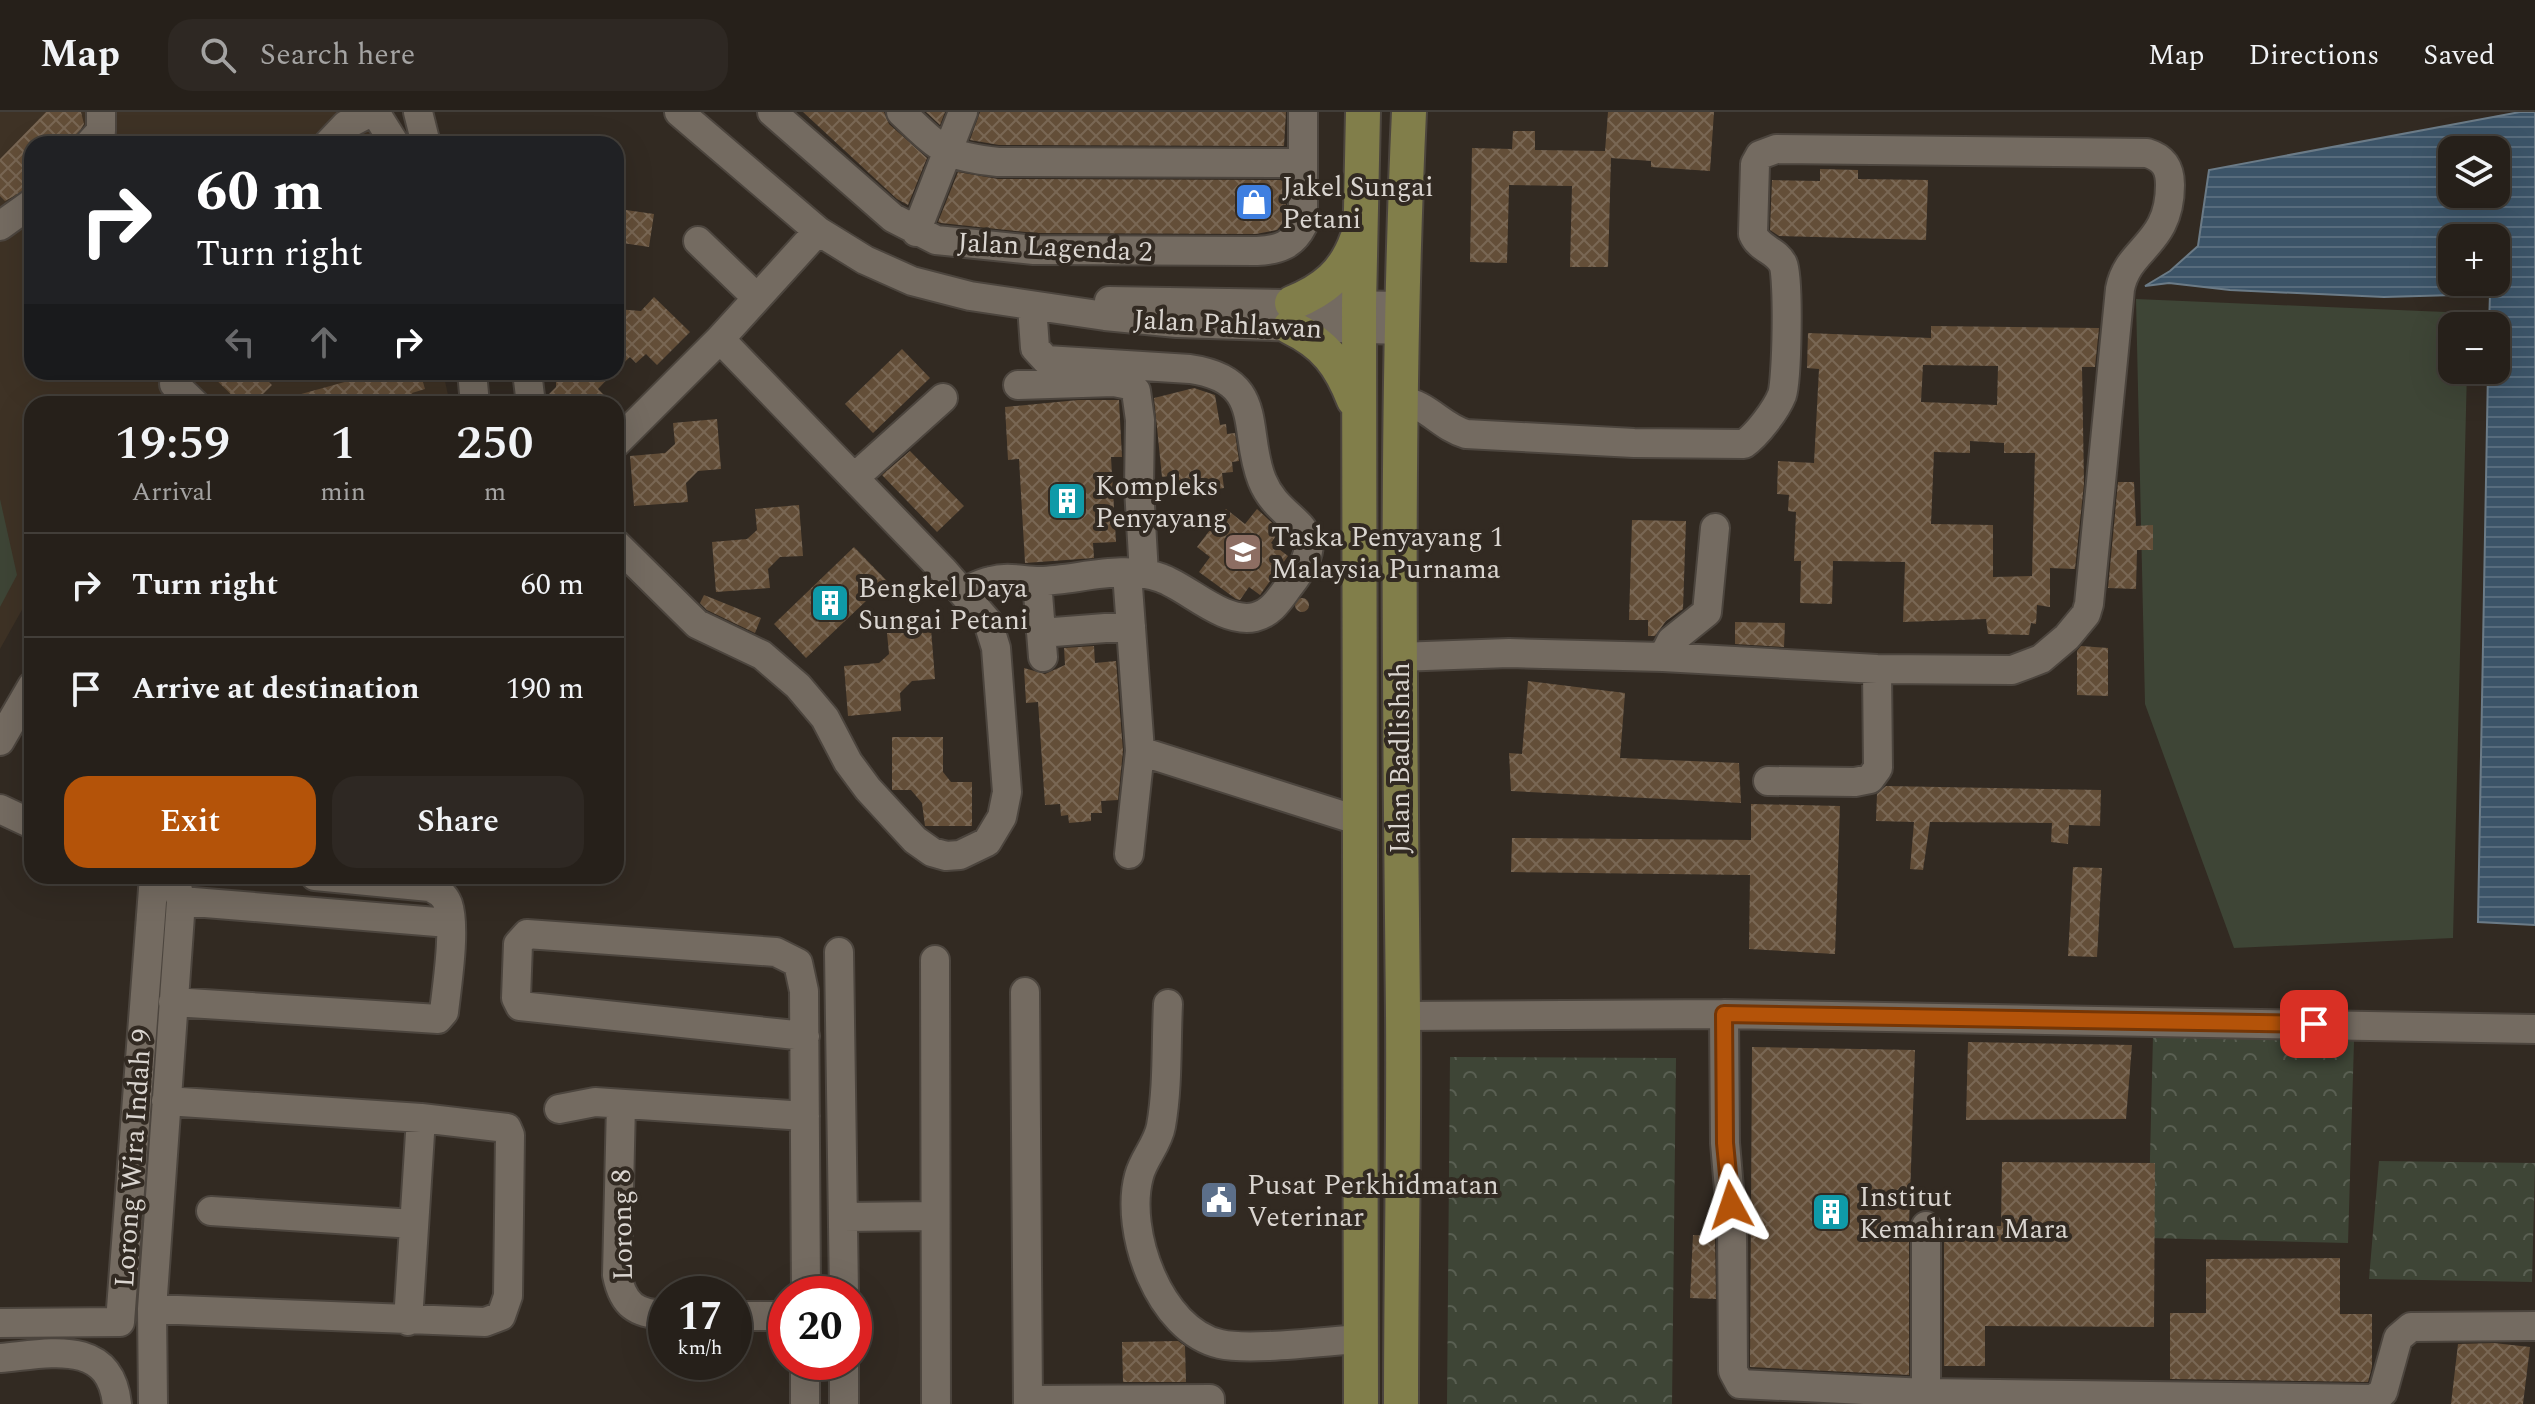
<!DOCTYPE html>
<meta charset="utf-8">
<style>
:root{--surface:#26201a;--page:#2e2823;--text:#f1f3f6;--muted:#a4a3a2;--line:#423e39;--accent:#b45309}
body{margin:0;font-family:Spectral,serif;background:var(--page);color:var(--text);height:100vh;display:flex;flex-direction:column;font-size:30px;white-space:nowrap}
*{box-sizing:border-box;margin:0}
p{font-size:26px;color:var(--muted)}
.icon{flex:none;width:44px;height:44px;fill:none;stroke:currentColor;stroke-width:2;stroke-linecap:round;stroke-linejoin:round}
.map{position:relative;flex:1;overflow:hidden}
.details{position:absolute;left:24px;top:284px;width:600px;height:488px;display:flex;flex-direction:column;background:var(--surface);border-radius:24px;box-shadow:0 8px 32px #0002,0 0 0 2px var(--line)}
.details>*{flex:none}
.hud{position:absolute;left:24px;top:24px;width:600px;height:244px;border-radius:24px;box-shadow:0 8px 32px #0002,0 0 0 2px var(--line);background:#202124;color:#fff;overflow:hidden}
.fabs{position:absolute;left:2438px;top:24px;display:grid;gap:16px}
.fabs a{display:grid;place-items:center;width:72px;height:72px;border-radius:16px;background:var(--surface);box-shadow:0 8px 32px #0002,0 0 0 2px var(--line);font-size:40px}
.speed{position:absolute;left:648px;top:1164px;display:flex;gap:16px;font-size:40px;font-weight:700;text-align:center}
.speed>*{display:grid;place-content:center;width:104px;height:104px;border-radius:50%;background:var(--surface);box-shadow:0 8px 32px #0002,0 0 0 2px var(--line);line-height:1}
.speed small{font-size:20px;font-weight:400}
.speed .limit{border:12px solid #d22;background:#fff;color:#111}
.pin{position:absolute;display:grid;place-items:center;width:68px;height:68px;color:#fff;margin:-34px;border-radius:16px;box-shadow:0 4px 12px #0006}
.me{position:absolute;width:88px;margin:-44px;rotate:355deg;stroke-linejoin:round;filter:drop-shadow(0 0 6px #0008)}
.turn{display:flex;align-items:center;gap:28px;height:168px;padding:0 40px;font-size:36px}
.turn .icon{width:104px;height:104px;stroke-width:2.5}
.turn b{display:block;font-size:56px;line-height:68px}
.lanes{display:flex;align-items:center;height:76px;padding:0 40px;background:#0003;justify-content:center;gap:40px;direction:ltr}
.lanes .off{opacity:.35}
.eta{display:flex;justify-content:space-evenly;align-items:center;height:136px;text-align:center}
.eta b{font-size:48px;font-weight:600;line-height:56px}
.action{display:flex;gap:16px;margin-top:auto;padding:16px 40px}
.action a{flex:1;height:92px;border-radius:24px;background:var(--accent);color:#fff;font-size:32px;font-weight:600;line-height:92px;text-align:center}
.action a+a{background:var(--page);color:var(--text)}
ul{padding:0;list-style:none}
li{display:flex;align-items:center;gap:24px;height:104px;padding:0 40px;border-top:2px solid var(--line)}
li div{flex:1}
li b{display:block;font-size:30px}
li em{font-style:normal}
header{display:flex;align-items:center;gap:48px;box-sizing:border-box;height:112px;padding:0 40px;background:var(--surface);border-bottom:2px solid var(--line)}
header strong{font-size:38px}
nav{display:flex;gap:44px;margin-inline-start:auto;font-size:28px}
.search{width:560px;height:72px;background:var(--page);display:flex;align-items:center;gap:20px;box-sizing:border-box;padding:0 28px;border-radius:24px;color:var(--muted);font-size:30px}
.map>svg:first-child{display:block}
.built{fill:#3e3225}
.green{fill:#3e4536}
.forest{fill:url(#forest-crowns)}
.water{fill:url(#water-rules);stroke:#6b7b87;stroke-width:2;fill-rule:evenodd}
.building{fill:url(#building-cross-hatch);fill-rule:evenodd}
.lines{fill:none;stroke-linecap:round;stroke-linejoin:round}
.minor-casing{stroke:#4c453e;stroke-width:32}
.major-casing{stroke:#4c453e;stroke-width:38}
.minor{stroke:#746b61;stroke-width:28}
.major{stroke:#817e4a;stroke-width:34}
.route-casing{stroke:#753606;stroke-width:20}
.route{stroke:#b45309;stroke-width:14}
.labels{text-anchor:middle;stroke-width:8;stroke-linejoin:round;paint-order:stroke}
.poi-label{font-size:28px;fill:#dad5d0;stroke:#322a22;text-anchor:start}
.street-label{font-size:28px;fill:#dad5d0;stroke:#322a22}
</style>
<header>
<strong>Map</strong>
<div class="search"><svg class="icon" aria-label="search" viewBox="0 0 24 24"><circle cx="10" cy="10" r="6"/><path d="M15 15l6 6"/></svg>Search here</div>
<nav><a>Map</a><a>Directions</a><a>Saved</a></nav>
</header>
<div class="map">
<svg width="2535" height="1292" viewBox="0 0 2535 1292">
<defs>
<pattern id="forest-crowns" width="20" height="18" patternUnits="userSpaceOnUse" patternTransform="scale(2)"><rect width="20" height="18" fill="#3e4536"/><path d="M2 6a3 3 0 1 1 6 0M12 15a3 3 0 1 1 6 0" fill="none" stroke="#595f52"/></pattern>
<pattern id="water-rules" width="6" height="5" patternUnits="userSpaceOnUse" patternTransform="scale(2)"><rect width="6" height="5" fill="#3c5468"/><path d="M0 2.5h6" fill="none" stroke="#586c7d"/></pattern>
<pattern id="building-cross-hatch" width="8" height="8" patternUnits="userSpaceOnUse" patternTransform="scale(2)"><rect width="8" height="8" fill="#634e38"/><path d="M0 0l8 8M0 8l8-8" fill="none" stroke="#796754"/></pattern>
</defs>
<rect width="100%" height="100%" fill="#322a22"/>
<path class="built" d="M0 0H380L389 32H32V260H443L450 292H32V480L0 537Z"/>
<path class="green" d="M2136 187 2469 201 2468 214H2452V258H2467L2453 826 2234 836 2145 592Z
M0 387 17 463 0 495Z"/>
<path class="forest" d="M2153 924 2354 929 2348 1131 2148 1126Z
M1450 945 1676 946 1672 1292H1447Z
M2379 1049 2535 1051 2532 1170 2369 1167Z"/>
<path class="water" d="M2520 0H2535V813L2478 810 2488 258H2496V214H2489L2490 182 2384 185 2230 178 2169 171 2145 174 2170 159 2198 134 2209 58ZM2452 38H2496V82H2452ZM2452 126H2496V170H2452Z"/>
<path class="building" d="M46 0H81L84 12 72 32H32V74L5 89 0 84V47Z
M803 0H884L889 12 927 46 908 93 897 87Z
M926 0H945L940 13Z
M980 0H1286L1284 34 999 33 970 28Z
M1608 0H1714L1710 59 1651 55V49L1611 46 1608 155H1570L1572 74 1509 73 1507 151 1470 150 1472 36 1512 37 1513 19H1535V38L1605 39Z
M1820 57 1858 58V67L1928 68 1926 128 1779 124 1770 118 1772 68 1820 69Z
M958 60 998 67 1286 68V108L1277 118 1256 122 1035 121 941 111 938 110Z
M619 97 654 102 649 135 616 130Z
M654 185 690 220 657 253 646 242 636 251 630 245 616 258V197L641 199Z
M1931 214 2099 216 2095 255H2082L2084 372 2075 457 2050 456V495L2037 493 2036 512 2031 511 2029 523 1988 522 1986 507 1903 510 1905 450 1833 449 1832 492 1800 491 1801 449H1794L1796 400 1788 399 1789 383 1777 382 1778 349 1814 351 1819 257 1807 256 1808 221 1931 226ZM1923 253 1998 254 1997 293 1921 290ZM1970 329 2004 331V341H2035L2032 464 1993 465V413L1931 412 1934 340 1970 341Z
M902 237 930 266 873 321 845 292Z
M208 260H258L272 273 253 292H241Z
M381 260H420L425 277 412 281 415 289 404 292H284L283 287Z
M556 260H614L598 277 613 292H548L547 284 556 275Z
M1194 276 1215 283 1220 313 1226 312 1227 322 1235 321 1239 349 1232 350 1233 360 1222 361 1224 376 1178 383 1175 363 1162 365 1154 286Z
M1078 288H1119L1122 345H1111L1116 430 1093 431 1094 446 1025 451 1019 347 1008 348 1005 295Z
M717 307 721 357 698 359 686 371 688 390 634 394 630 344 665 341 675 332 673 311Z
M910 339 964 394 937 420 882 363Z
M2118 370H2134L2136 414 2153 413V438H2137L2136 477 2108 476Z
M799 393 803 444 780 445 768 457 770 476 716 480 712 430 747 427 757 418 755 397Z
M1226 397 1245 412 1257 397 1280 418 1271 431 1288 444 1260 483 1249 475 1240 488 1236 487 1199 460 1210 445 1197 435Z
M1632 408 1686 409 1683 497 1666 509 1655 524H1648V508H1629Z
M854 435 887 469 806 546 774 512Z
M704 483 761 506 755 521 707 498 700 491Z
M1295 493a7 7 0 1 1 14 0a7 7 0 1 1-14 0Z
M1735 510 1785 511 1784 535 1735 532Z
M931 517 935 567 912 569 900 581 901 599 848 604 844 554 879 551 889 542 887 521Z
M1094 534 1095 551 1116 549 1123 639 1118 688 1101 689 1102 701H1091V709L1069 711 1068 703 1061 704 1060 692 1045 693 1038 590 1026 591 1024 556 1045 562 1065 553 1064 536Z
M2081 534 2108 536V584L2077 583V539Z
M1528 569 1625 581 1620 646 1739 651 1741 691 1511 679 1509 641 1522 642Z
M892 625H943V660L951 670H972V714H925L922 691 911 678H892Z
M1886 674 2101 678 2100 714 2069 713 2068 732 2051 730 2052 711 1930 710 1923 758 1910 757 1914 710 1876 709 1877 682Z
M1751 692 1840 694 1835 842 1749 837 1750 763 1511 760 1512 726 1751 728Z
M2073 755 2102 756 2097 845 2068 844Z
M1968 930 2132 933 2126 1007 1966 1008Z
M1752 935 1915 938 1909 1114V1263L1750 1255Z
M2002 1050 2155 1051 2154 1215 1985 1214V1254H1944V1114H2001Z
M1693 1123 1715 1124 1716 1187 1690 1186Z
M2340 1146V1202H2372V1255L2368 1270 2170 1267V1201H2206V1147Z
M1178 1229 1185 1234 1186 1270H1123L1122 1230Z
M2494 1231 2530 1235 2523 1292H2451L2458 1232Z"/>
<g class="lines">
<g class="minor-casing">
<path id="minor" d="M375 0 395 32
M418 0 426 32
M679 0 818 119 865 148 912 169 970 184 1105 204 1177 211 1401 218
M772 0 893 106 936 128 1034 138 1257 139C1279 138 1293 133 1303 113V0
M901 0C940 37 944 44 998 50L1303 51
M89 32 101 19V0
M328 32 346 13 371 0
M0 114 32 91
M916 120 963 0
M698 129 757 186
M1109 189 1401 194
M472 260 475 292
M527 260 531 292
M174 272 195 292
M1018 273 1114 270 1129 273 1136 279 1140 308 1139 376 1144 462
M616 331 720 227 818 119
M854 366 943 286
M616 432 697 512 762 543 798 574 825 606 848 650 868 677 915 728 932 740 946 744 960 743 987 730 1002 705 1007 680 996 536 988 510 943 458 720 227
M1127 461 1140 639 1360 709
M1037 469 1043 545
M963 480C972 476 981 471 991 469 1008 464 1023 469 1040 469 1078 468 1124 452 1161 466 1189 476 1223 512 1255 505 1272 501 1280 486 1290 473 1338 411 1281 416 1262 368 1242 319 1267 268 1190 257L1046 248 1035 236 1032 194
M1041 521 1131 514
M1398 545 1509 541 1663 545 1877 557 2012 558 2041 547 2067 525 2086 502 2089 492 2120 177C2128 135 2170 133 2170 73 2170 56 2164 46 2147 41L1776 37 1760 43 1755 52 1753 122C1759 137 1776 138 1783 152 1789 165 1787 268 1782 283 1776 298 1757 323 1744 332L1634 331 1466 322C1441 315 1427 291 1400 289
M1663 545 1671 529 1707 500 1715 416
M0 629 32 574
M1768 669 1855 670 1870 667 1878 656 1877 557
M0 697 32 712
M1129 742 1140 639
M181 789 449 811
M839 840 844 1182
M935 848 936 1292
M1025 880 1028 1292
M173 890 438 907 444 900C447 873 456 816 448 792 444 782 438 779 430 775L315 764
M1168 892C1166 932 1168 975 1161 1014 1158 1032 1143 1047 1139 1064 1124 1119 1159 1218 1220 1232 1250 1239 1326 1229 1360 1227
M1724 902 1725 1031 1732 1111 1733 1259 1740 1272 1926 1281 2373 1287 2383 1280 2398 1226 2411 1215 2535 1214
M1403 904 1724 902 2535 917
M805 924 520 894 516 886 518 832 527 822 776 840 798 851 804 879 806 1182
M621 992 617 1163C623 1193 636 1202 666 1203
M559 997 595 990 805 1004
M211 1099 414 1112
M844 1105 934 1104
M1926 1114V1281
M152 1197 485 1210 501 1204 508 1184 510 1023 507 1016 421 1006 166 989
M734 1204H786
M408 1209 421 1006
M0 1211 120 1210 154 764
M0 1246C47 1242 110 1225 117 1292
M844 1250V1292
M1028 1288 1210 1287V1292
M153 1292 152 1197 181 789 174 764
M805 1292V1250"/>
</g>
<g class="major-casing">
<path id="major" d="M1292 191C1324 178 1345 161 1357 127
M1290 215C1325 232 1340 252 1354 288
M1361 1292 1359 193 1363 0
M1401 1292C1401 1162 1404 1032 1403 902 1400 601 1395 301 1409 0"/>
</g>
<use href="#minor" class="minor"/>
<use href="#major" class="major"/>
</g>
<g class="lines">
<g class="route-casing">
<path id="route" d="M1731 1093 1725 1031 1724 902 2314 912"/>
</g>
<use href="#route" class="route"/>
</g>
<defs>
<g id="shop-square" transform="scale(2)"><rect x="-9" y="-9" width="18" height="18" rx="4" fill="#3f7fe0" stroke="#322a22"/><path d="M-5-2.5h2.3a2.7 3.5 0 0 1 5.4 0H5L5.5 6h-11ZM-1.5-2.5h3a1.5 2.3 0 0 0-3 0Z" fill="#fff"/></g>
<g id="building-square" transform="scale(2)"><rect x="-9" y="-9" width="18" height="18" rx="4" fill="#0f9aa8" stroke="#322a22"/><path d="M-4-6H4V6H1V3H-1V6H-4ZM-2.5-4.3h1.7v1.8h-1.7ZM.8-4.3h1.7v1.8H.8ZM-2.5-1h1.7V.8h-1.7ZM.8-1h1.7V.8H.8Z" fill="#fff"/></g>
<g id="school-square" transform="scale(2)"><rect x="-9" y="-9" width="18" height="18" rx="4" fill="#8d6e63" stroke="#322a22"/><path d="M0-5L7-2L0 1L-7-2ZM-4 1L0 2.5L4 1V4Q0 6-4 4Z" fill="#fff"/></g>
<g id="civic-square" transform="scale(2)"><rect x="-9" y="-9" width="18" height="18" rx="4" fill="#5c6f8a" stroke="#322a22"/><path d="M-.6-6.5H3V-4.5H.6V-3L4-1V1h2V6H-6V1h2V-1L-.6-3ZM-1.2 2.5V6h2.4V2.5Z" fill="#fff"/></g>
</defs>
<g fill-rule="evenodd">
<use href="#shop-square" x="1254" y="90"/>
<use href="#building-square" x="1067" y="389"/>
<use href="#school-square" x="1243" y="440"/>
<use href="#building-square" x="830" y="491"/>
<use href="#civic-square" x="1219" y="1088"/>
<use href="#building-square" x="1831" y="1100"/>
</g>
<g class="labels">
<g class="poi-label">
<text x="1282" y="84">Jakel Sungai<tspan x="1282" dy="32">Petani</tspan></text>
<text x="1095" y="383">Kompleks<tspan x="1095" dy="32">Penyayang</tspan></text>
<text x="1271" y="434">Taska Penyayang 1<tspan x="1271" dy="32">Malaysia Purnama</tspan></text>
<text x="858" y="485">Bengkel Daya<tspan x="858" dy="32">Sungai Petani</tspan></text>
<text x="1247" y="1082">Pusat Perkhidmatan<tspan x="1247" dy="32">Veterinar</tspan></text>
<text x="1859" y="1094">Institut<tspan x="1859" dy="32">Kemahiran Mara</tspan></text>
</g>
<g class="street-label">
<text transform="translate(1055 134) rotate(3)" y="10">Jalan Lagenda 2</text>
<text transform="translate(1228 211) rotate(3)" y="10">Jalan Pahlawan</text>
<text transform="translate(1399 646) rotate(-90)" y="10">Jalan Badlishah</text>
<text transform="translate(132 1046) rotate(-86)" y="10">Lorong Wira Indah 9</text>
<text transform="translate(621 1113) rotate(-91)" y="10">Lorong 8</text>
</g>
</g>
</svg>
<div class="fabs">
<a><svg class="icon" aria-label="layers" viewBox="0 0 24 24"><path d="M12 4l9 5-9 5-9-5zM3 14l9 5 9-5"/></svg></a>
<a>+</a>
<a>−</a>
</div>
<div class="speed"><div>17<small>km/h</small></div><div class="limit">20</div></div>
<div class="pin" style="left:2314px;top:912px;background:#d93025"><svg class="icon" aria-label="arrive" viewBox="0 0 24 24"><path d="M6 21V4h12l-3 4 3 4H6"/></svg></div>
<svg class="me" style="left:1731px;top:1093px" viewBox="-20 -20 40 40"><path d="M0-17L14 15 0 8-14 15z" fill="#b45309" stroke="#fff" stroke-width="4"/></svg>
<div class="hud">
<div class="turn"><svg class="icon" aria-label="right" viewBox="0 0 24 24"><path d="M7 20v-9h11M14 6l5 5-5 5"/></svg><div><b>60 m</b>Turn right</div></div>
<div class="lanes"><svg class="icon off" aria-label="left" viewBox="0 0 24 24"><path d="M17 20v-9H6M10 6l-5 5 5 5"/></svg><svg class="icon off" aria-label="ahead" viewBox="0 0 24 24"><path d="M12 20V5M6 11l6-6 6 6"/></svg><svg class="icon" aria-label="right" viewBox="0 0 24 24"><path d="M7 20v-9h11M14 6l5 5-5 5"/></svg></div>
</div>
<section class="details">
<div class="eta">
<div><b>19:59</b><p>Arrival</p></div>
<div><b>1</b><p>min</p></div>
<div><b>250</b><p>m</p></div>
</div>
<ul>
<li><svg class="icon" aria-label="right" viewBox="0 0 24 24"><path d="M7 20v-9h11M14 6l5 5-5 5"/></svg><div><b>Turn right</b></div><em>60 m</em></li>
<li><svg class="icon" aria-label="arrive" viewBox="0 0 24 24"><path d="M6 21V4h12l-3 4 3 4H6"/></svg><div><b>Arrive at destination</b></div><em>190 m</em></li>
</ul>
<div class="action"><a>Exit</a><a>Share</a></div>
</section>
</div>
